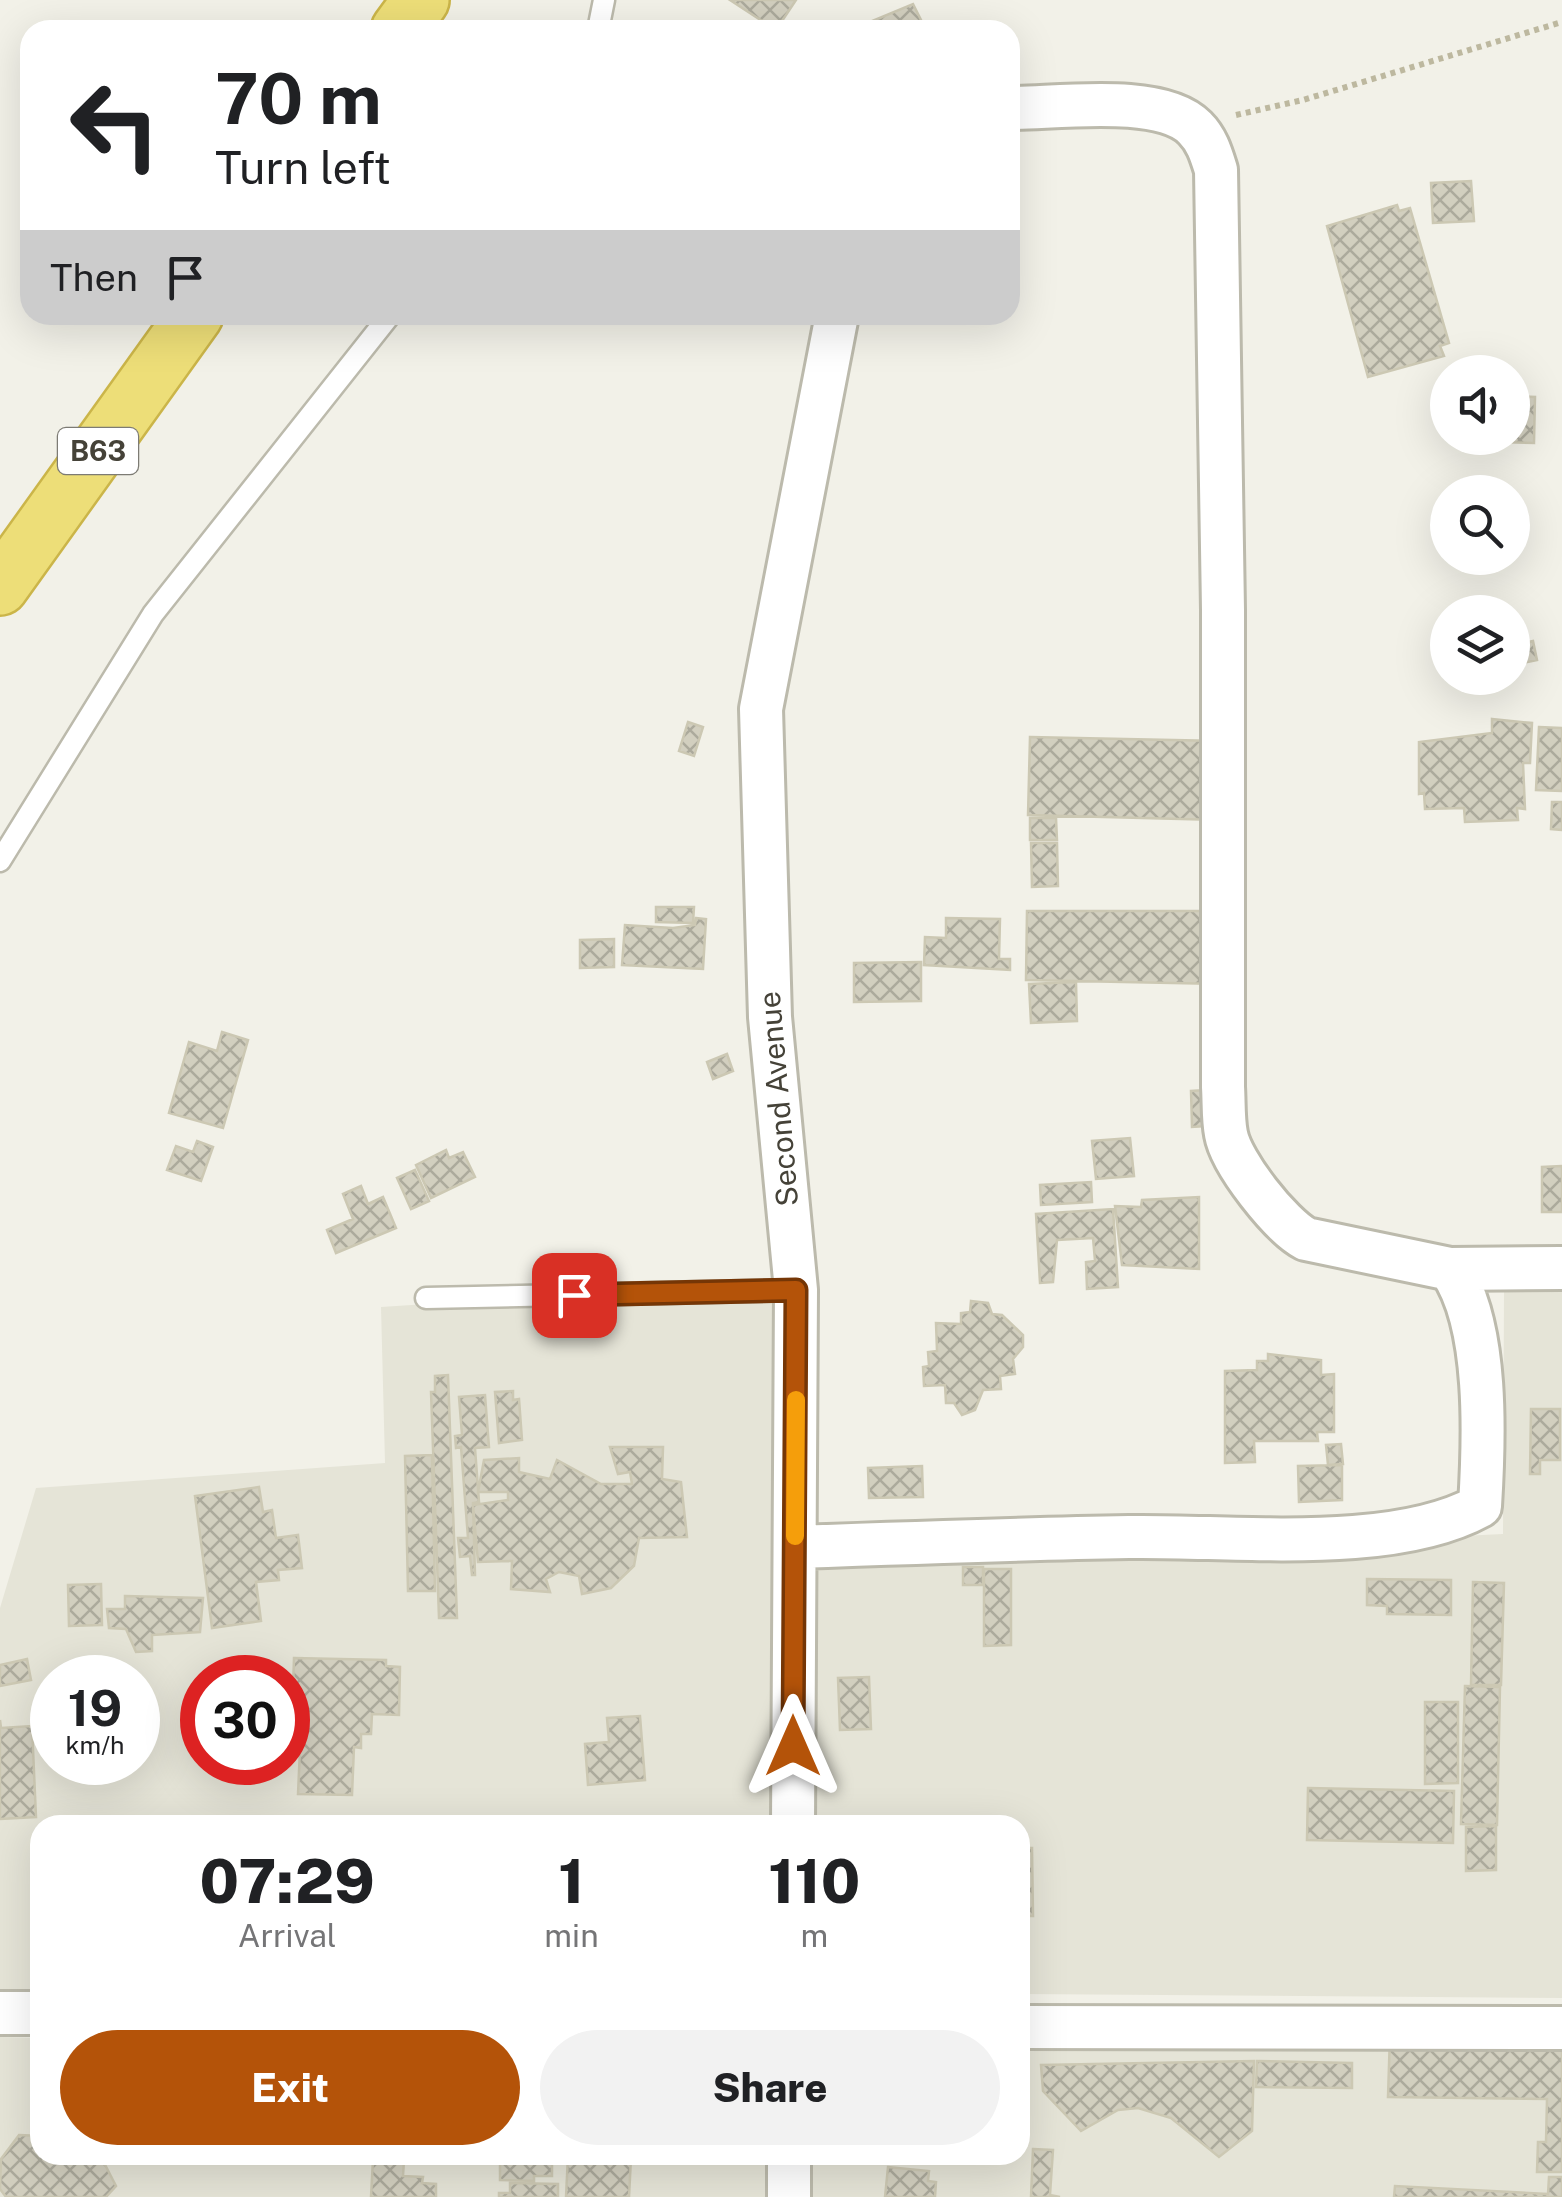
<!DOCTYPE html>
<style>
:root{--surface:#fff;--page:#f2f2f2;--text:#202124;--muted:#757577;--accent:#b45309}
body{margin:0;font-family:"Public Sans",sans-serif;background:var(--page);color:var(--text);height:100vh;display:flex;flex-direction:column;font-size:38px;white-space:nowrap}
*{box-sizing:border-box;margin:0}
p{font-size:32px;color:var(--muted)}
.icon{flex:none;width:55px;height:55px;fill:none;stroke:currentColor;stroke-width:2;stroke-linecap:round;stroke-linejoin:round}
.map{position:relative;flex:1;overflow:hidden}
.panel{position:absolute;left:30px;top:1815px;width:1000px;height:350px;display:flex;flex-direction:column;background:var(--surface);border-radius:30px;box-shadow:0 10px 40px #0002}
.panel>*{flex:none}
.guide{position:absolute;left:20px;top:20px;width:1000px;height:305px;border-radius:30px;box-shadow:0 10px 40px #0002;background:#fff;color:var(--text);overflow:hidden}
.fabs{position:absolute;left:1430px;top:355px;display:grid;gap:20px}
.fabs a{display:grid;place-items:center;width:100px;height:100px;border-radius:50%;background:var(--surface);box-shadow:0 10px 40px #0002;font-size:50px}
.speed{position:absolute;left:30px;top:1655px;display:flex;gap:20px;font-size:50px;font-weight:700;text-align:center}
.speed>*{display:grid;place-content:center;width:130px;height:130px;border-radius:50%;background:var(--surface);box-shadow:0 10px 40px #0002;line-height:1}
.speed small{font-size:25px;font-weight:400}
.speed .limit{border:15px solid #d22;background:#fff;color:#111}
.pin{position:absolute;display:grid;place-items:center;width:85px;height:85px;color:#fff;margin:-42px;border-radius:20px;box-shadow:0 5px 15px #0006}
.me{position:absolute;width:110px;margin:-55px;rotate:0deg;stroke-linejoin:round;filter:drop-shadow(0 0 8px #0008)}
.turn{display:flex;align-items:center;gap:35px;height:210px;padding:0 30px;font-size:45px}
.turn .icon{width:130px;height:130px;stroke-width:2.5}
.turn b{display:block;font-size:70px;line-height:85px}
.then{display:flex;align-items:center;height:95px;padding:0 30px;background:#0003;gap:20px;font-size:38px}
.eta{display:flex;justify-content:space-evenly;align-items:center;height:170px;text-align:center}
.eta b{font-size:60px;font-weight:800;line-height:70px}
.action{display:flex;gap:20px;margin-top:auto;padding:20px 30px}
.action a{flex:1;height:115px;border-radius:60px;background:var(--accent);color:#fff;font-size:40px;font-weight:800;line-height:115px;text-align:center}
.action a+a{background:var(--page);color:var(--text)}
.map>svg:first-child{display:block}
.residential{fill:#e5e4d7;fill-rule:evenodd}
.building{fill:url(#building-cross-hatch);stroke:#ccc8b3;stroke-width:2.5}
.lines{fill:none;stroke-linecap:round;stroke-linejoin:round}
.lane-casing{stroke:#bcbaac;stroke-width:25}
.street-casing{stroke:#bcbaac;stroke-width:48}
.highway-casing{stroke:#cbb549;stroke-width:60}
.path{stroke:#bdb89f;stroke-width:6;stroke-dasharray:5 5;stroke-linecap:butt}
.lane{stroke:#fff;stroke-width:20}
.street{stroke:#fff;stroke-width:42}
.highway{stroke:#edde78;stroke-width:55}
.route-casing{stroke:#753606;stroke-width:25}
.route{stroke:#b45309;stroke-width:18}
.slow{stroke:#f59e0b;stroke-width:18}
.labels{text-anchor:middle;stroke-width:8;stroke-linejoin:round;paint-order:stroke}
.shield{fill:#fff;stroke:#7d7b74;stroke-width:2.5}
.shield-label{font-size:28px;font-weight:bold;fill:#454238}
.street-label{font-size:30px;fill:#454238;stroke:#fff}
</style>
<div class="map">
<svg width="1562" height="2197" viewBox="0 0 1562 2197">
<defs>
<pattern id="building-cross-hatch" width="8" height="8" patternUnits="userSpaceOnUse" patternTransform="scale(2.5)"><rect width="8" height="8" fill="#d2cfbf"/><path d="M0 0l8 8M0 8l8-8" fill="none" stroke="#acaa9c"/></pattern>
</defs>
<rect width="100%" height="100%" fill="#f2f1e8"/>
<path class="residential" d="M777 1281 778 1825H40V1997H0V1608L36 1488 385 1463 381 1307ZM52 1678H138V1762H52ZM202 1678H288V1762H202Z
M1504 1291H1562V1998L1020 1994V1825H812L815 1567 1503 1534Z
M1562 2007V2197H804L806 2155H1020V2037Z
M0 2037 40 2038V2155H778L776 2197H0Z"/>
<path class="building" d="M730 0H796L776 30Z
M913 4 922 22 905 30H829V26L870 22Z
M1471 181 1474 221 1433 223 1431 183Z
M1397 205 1399 211 1410 208 1449 343 1440 346 1444 356 1368 377 1327 226Z
M1512 396 1535 397 1534 443 1498 442V438H1512Z
M1533 641 1537 660 1518 664 1514 645Z
M1492 719 1532 723 1530 763H1523L1525 809 1517 808 1518 820 1465 822 1464 808 1425 809 1424 793 1419 794V742L1492 733Z
M688 722 703 727 694 756 679 751Z
M1539 727 1562 728V791L1536 790Z
M1030 737 1220 741 1218 820 1028 815Z
M1552 802H1562V830L1551 829Z
M1030 818H1056L1057 840H1030Z
M1031 843H1057L1058 886 1032 887Z
M656 907H694L693 923 656 922Z
M1027 911H1221L1220 984 1026 980Z
M696 918 706 919 703 969 622 965 625 925 673 928 695 925Z
M946 918 1000 919 999 959H1010V970L924 965 925 937 946 938Z
M614 939V967L580 968V940Z
M921 962V1001L854 1002V963Z
M1076 982 1077 1021 1031 1023 1029 984Z
M222 1032 248 1040 223 1128 169 1113 189 1042 217 1051Z
M727 1054 733 1071 713 1079 707 1062Z
M1222 1089 1223 1125 1192 1127 1191 1091Z
M1130 1138 1134 1176 1096 1179 1092 1141Z
M197 1141 213 1147 201 1181 167 1170 176 1146 193 1152Z
M446 1150 449 1158 463 1152 475 1177 431 1198 416 1165Z
M1562 1166V1212H1542V1167Z
M415 1170 429 1201 411 1209 397 1178Z
M1091 1182 1092 1202 1041 1205 1040 1185Z
M361 1186 368 1204 383 1197 396 1228 336 1253 327 1230 353 1219 343 1194Z
M1199 1197V1269L1122 1265 1115 1206 1141 1207 1142 1200Z
M1113 1209 1118 1287 1087 1289 1086 1262 1095 1261 1093 1238 1057 1240 1053 1282 1040 1283 1036 1214Z
M971 1301 988 1303 992 1314 1002 1315 1023 1335V1347L1013 1359 1015 1374 1000 1376 1001 1389 983 1390 975 1410 962 1415 954 1403H946L945 1385 924 1386 923 1367 929 1366 928 1352 937 1351 936 1323 961 1324V1313L970 1312Z
M1268 1354 1321 1360V1375L1334 1374V1432H1317L1318 1441H1254L1255 1462 1225 1463V1371L1257 1370V1361H1268Z
M448 1375 457 1618H439L431 1392H435V1376Z
M513 1391V1400L519 1399 522 1440 499 1443 495 1392Z
M485 1395 489 1447 475 1448 479 1502 473 1503 475 1575H472L470 1556 460 1557 458 1538H468L461 1447 456 1448 455 1436 462 1435 459 1397Z
M1531 1409H1560V1460H1540V1474H1530Z
M1341 1444 1343 1464 1328 1465 1326 1445Z
M610 1447H663L662 1479 681 1482 687 1537 639 1538 634 1566 611 1588 582 1594 579 1576 559 1572 546 1579 550 1592 511 1589 512 1561 478 1562 473 1505 508 1500V1492H478L484 1460 519 1458V1472L550 1479 557 1460 601 1484H632L630 1472 618 1474Z
M432 1455 435 1591H408L405 1456Z
M1342 1465V1500L1299 1502 1298 1466Z
M922 1466 923 1497 869 1498 868 1468Z
M259 1487 263 1512 272 1510 276 1538 298 1535 302 1568 278 1570 279 1580 256 1582 261 1621 212 1628 195 1496Z
M963 1567H983V1585H963Z
M984 1569H1011V1645L984 1646Z
M1367 1579 1451 1580V1615L1387 1614V1606L1367 1605Z
M1473 1582 1504 1583 1501 1685H1471Z
M101 1584 102 1625 69 1626 68 1585Z
M125 1596 203 1598 200 1632 152 1635V1651L136 1652 126 1629 109 1628 107 1609H125Z
M294 1658 386 1660V1666L400 1667 399 1715 372 1714 371 1734H361V1748L354 1747 352 1795 298 1794 300 1749 291 1748Z
M27 1659 31 1680 0 1686V1665Z
M269 1668 270 1678H239L238 1670Z
M869 1677 871 1729 840 1730 838 1678Z
M1465 1686 1500 1687 1497 1825 1461 1824Z
M1425 1702H1458V1783L1425 1784Z
M640 1716 645 1780 588 1785 585 1744 609 1742 607 1718Z
M0 1720 1 1728 32 1726 36 1817 0 1819Z
M1308 1788 1454 1791 1453 1843 1307 1840Z
M1496 1826V1870L1466 1871V1827Z
M1020 1848H1032L1033 1916H1020Z
M1390 2034 1562 2038V2172H1537L1538 2142H1546L1547 2099 1388 2097Z
M1254 2061 1252 2131 1219 2157 1171 2118 1138 2108 1118 2110 1081 2131 1043 2091 1041 2065Z
M1257 2061 1352 2063V2088L1256 2087Z
M19 2135 40 2136V2155H100L116 2186 106 2197H6L0 2189 1 2159Z
M1033 2149 1053 2150 1050 2195 1060 2197H1031Z
M500 2155H552V2176H534V2181L500 2180Z
M568 2155 631 2158 629 2197H566Z
M373 2159 404 2160 403 2176 423 2177 422 2183 436 2184V2197H371Z
M888 2167 929 2171 928 2181 936 2182 935 2197H885Z
M1549 2177H1562V2197H1394L1395 2186 1548 2194Z
M510 2183 558 2184V2197H499V2193H510Z"/>
<g class="lines">
<g class="lane-casing">
<path id="lane" d="M598 30 604 0
M0 861 153 614 390 315
M426 1298 796 1290"/>
</g>
<g class="street-casing">
<path id="street" d="M1010 108C1057 108 1161 93 1195 128 1207 140 1211 154 1216 170L1223 610V1087C1224 1102 1223 1119 1226 1134 1231 1163 1281 1226 1306 1239L1450 1269 1562 1268
M795 1547C906 1543 1017 1539 1129 1537 1232 1535 1391 1555 1480 1506 1484 1441 1489 1324 1450 1269
M793 1825 796 1290 770 1017 761 709 837 315
M0 2013H40
M1020 2027 1562 2028
M789 2197V2155"/>
</g>
<g class="highway-casing">
<path id="highway" d="M399 30 421 0
M0 587 195 315"/>
</g>
<path class="path" d="M1236 115 1303 100 1562 22"/>
<use href="#lane" class="lane"/>
<use href="#street" class="street"/>
<use href="#highway" class="highway"/>
</g>
<g class="lines">
<g class="route-casing">
<path id="route" d="M574 1295 796 1290 793 1746"/>
</g>
<use href="#route" class="route"/>
<path class="slow" d="M795 1536 796 1400"/>
</g>
<g class="labels">
<rect class="shield" x="58" y="428" width="80" height="46" rx="8"/>
<g class="shield-label">
<text x="98" y="461">B63</text>
</g>
<g class="street-label">
<text transform="translate(779 1099) rotate(-95)" y="10">Second Avenue</text>
</g>
</g>
</svg>
<div class="fabs">
<a><svg class="icon" aria-label="sound" viewBox="0 0 24 24"><path d="M4 9h4l5-4v14l-5-4H4zM17 9q2 3 0 6"/></svg></a>
<a><svg class="icon" aria-label="search" viewBox="0 0 24 24"><circle cx="10" cy="10" r="6"/><path d="M15 15l6 6"/></svg></a>
<a><svg class="icon" aria-label="layers" viewBox="0 0 24 24"><path d="M12 4l9 5-9 5-9-5zM3 14l9 5 9-5"/></svg></a>
</div>
<div class="speed"><div>19<small>km/h</small></div><div class="limit">30</div></div>
<div class="pin" style="left:574px;top:1295px;background:#d93025"><svg class="icon" aria-label="arrive" viewBox="0 0 24 24"><path d="M6 21V4h12l-3 4 3 4H6"/></svg></div>
<svg class="me" style="left:793px;top:1746px" viewBox="-20 -20 40 40"><path d="M0-17L14 15 0 8-14 15z" fill="#b45309" stroke="#fff" stroke-width="4"/></svg>
<div class="guide">
<div class="turn"><svg class="icon" aria-label="left" viewBox="0 0 24 24"><path d="M17 20v-9H6M10 6l-5 5 5 5"/></svg><div><b>70 m</b>Turn left</div></div>
<div class="then">Then<svg class="icon" aria-label="arrive" viewBox="0 0 24 24"><path d="M6 21V4h12l-3 4 3 4H6"/></svg></div>
</div>
<section class="panel">
<div class="eta">
<div><b>07:29</b><p>Arrival</p></div>
<div><b>1</b><p>min</p></div>
<div><b>110</b><p>m</p></div>
</div>
<div class="action"><a>Exit</a><a>Share</a></div>
</section>
</div>
